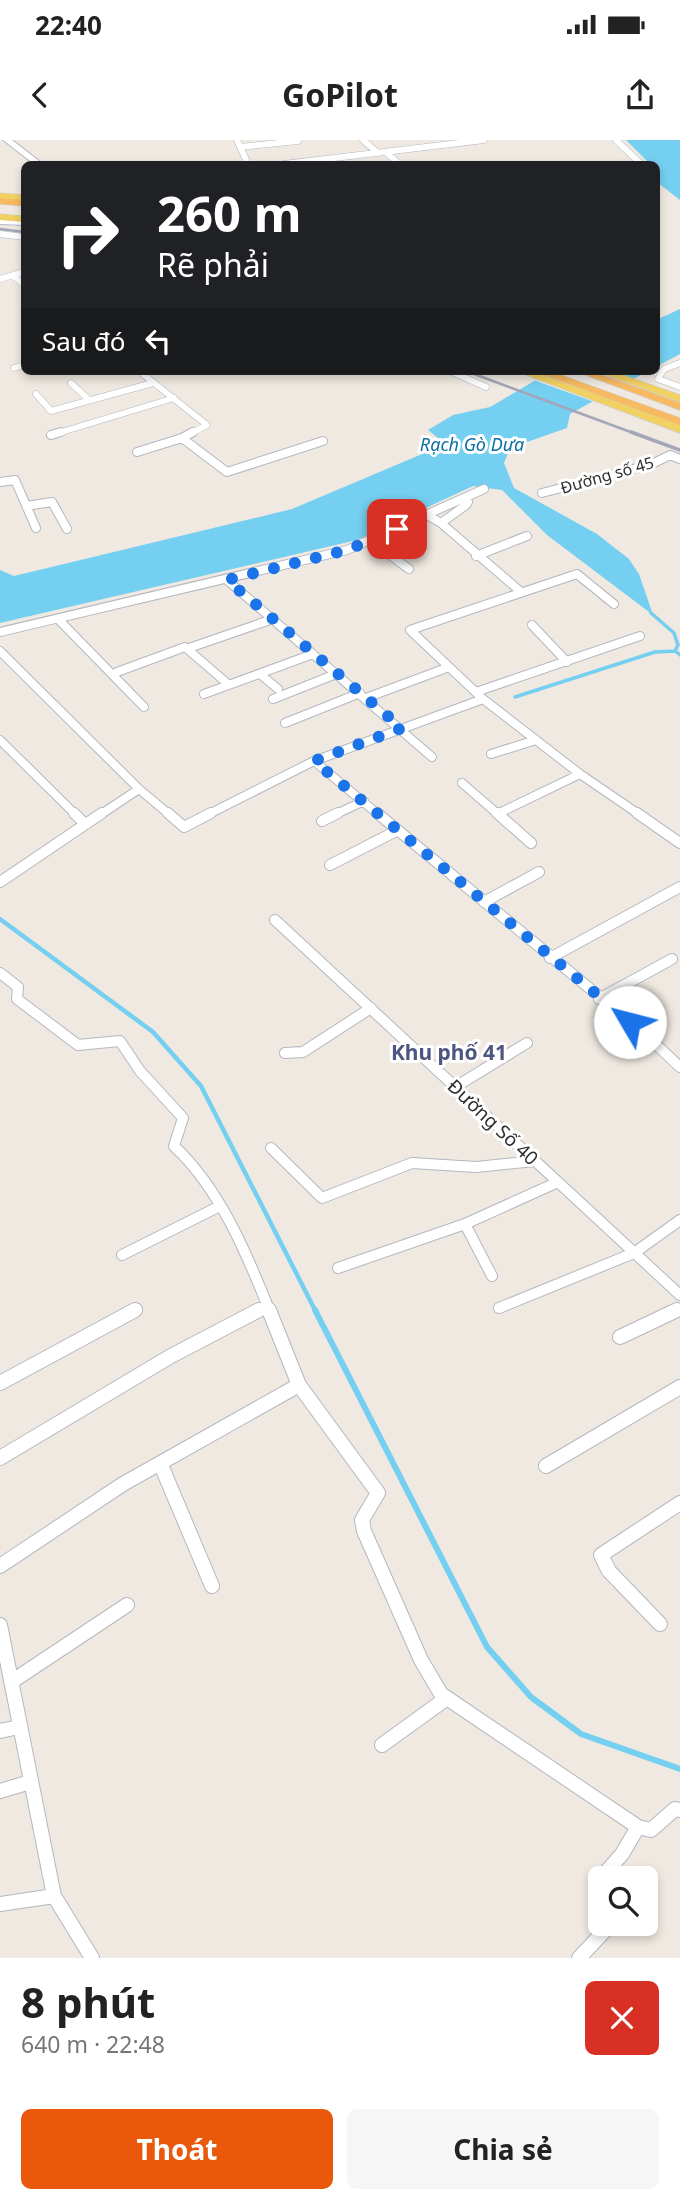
<!DOCTYPE html>
<html lang="vi">
<meta charset="utf-8">
<style>
:root{--surface:#fff;--page:#f6f6f6;--text:#222;--muted:#767676;--accent:#ea580c}
body{margin:0;font-family:"Noto Sans",sans-serif;background:var(--page);color:var(--text);height:100vh;display:flex;flex-direction:column;font-size:26px;white-space:nowrap}
*{box-sizing:border-box;margin:0}
p{font-size:23px;color:var(--muted)}
.icon{flex:none;width:38px;height:38px;fill:none;stroke:currentColor;stroke-width:2;stroke-linecap:round;stroke-linejoin:round}
.map{position:relative;height:1818px;overflow:hidden}
.panel{display:flex;flex-direction:column;background:var(--surface);flex:1}
.panel>*{flex:none}
.top-card{position:absolute;left:21px;top:21px;width:639px;height:214px;border-radius:10px;box-shadow:0 4px 10px #0003;background:#202124;color:#fff;overflow:hidden}
.buttons{position:absolute;left:588px;top:1726px;display:grid;gap:14px}
.buttons a{display:grid;place-items:center;width:70px;height:70px;border-radius:10px;background:var(--surface);box-shadow:0 4px 10px #0003;font-size:35px}
.pin{position:absolute;display:grid;place-items:center;width:60px;height:60px;color:#fff;margin:-30px;border-radius:14px;box-shadow:0 4px 10px #0006}
.me{position:absolute;width:77px;margin:-38px;rotate:307deg;stroke-linejoin:round;filter:drop-shadow(0 0 5px #0008)}
.turn{display:flex;align-items:center;gap:24px;height:147px;padding:0 21px;font-size:32px}
.turn .icon{width:91px;height:91px;stroke-width:2.5}
.turn b{display:block;font-size:49px;line-height:60px}
.then{display:flex;align-items:center;height:66px;padding:0 21px;background:#0003;gap:14px;font-size:26px}
.round{display:grid;place-items:center;flex:none;width:74px;height:74px;border-radius:10px;background:var(--page)}
.overview{display:flex;align-items:center;justify-content:space-between;height:119px;padding:0 21px}
h1{font-size:42px;font-weight:700;line-height:52px}
.action{display:flex;gap:14px;margin-top:auto;padding:14px 21px}
.action a{flex:1;height:80px;border-radius:10px;background:var(--accent);color:#fff;font-size:28px;font-weight:700;line-height:80px;text-align:center}
.action a+a{background:var(--page);color:var(--text)}
.status{display:flex;justify-content:space-between;align-items:center;height:49px;padding:0 35px;background:var(--surface);direction:ltr}
.status svg{height:19px;fill:currentColor}
header{display:flex;justify-content:space-between;align-items:center;height:91px;padding:0 21px;background:var(--surface);font-size:32px;font-weight:700}
.map>svg:first-child{display:block}
.water{fill:#75cff0}
.pier{fill:#efe9e1}
.lines{fill:none;stroke-linecap:round;stroke-linejoin:round}
.stream-far2{stroke:#75cff0;stroke-width:3.5}
.stream-far1{stroke:#75cff0;stroke-width:4.5}
.stream{stroke:#75cff0;stroke-width:6}
.minor-far3-casing{stroke:#b4b7c1;stroke-width:7}
.minor-far2-casing{stroke:#b4b7c1;stroke-width:10}
.minor-far1-casing{stroke:#b4b7c1;stroke-width:12}
.minor-casing{stroke:#b4b7c1;stroke-width:16}
.tertiary-casing{stroke:#b4b7c1;stroke-width:2}
.secondary-casing{stroke:#b4b7c1;stroke-width:2}
.primary-casing{stroke:#c9c9c9;stroke-width:1}
.trunk-casing{stroke:#c9c9c9;stroke-width:1}
.minor-far3{stroke:#fff;stroke-width:6}
.minor-far2{stroke:#fff;stroke-width:8}
.minor-far1{stroke:#fff;stroke-width:10}
.minor{stroke:#fff;stroke-width:14}
.tertiary{fill:#fff;fill-rule:evenodd}
.secondary{fill:#fff;fill-rule:evenodd}
.primary{fill:#f2d163;fill-rule:evenodd}
.trunk{fill:#f8ba60;fill-rule:evenodd}
.rail-far1{stroke:#a3a6b8;stroke-width:2.5}
.rail{stroke:#a3a6b8;stroke-width:3.5}
.route{stroke:#1a73e8;stroke-width:12;stroke-dasharray:0 21.6}
.labels{text-anchor:middle;stroke-width:6;stroke-linejoin:round;paint-order:stroke}
.far-street-label{font-size:16px;fill:#2e2e2e;stroke:#fff}
.far-water-label{font-size:18px;font-style:italic;fill:#0d6fa3;stroke:#fff}
.street-label{font-size:19px;fill:#2e2e2e;stroke:#fff}
.neighbourhood-label{font-size:21px;font-weight:bold;fill:#4d5680;stroke:#fff}
</style>
<div class="status"><b>22:40</b><svg viewBox="0 0 49 12"><path d="M0 12V9h3v3zM5 12V6h3v6zM10 12V3h3v9zM15 12V0h3v12zM26 1h20v11H26zM47 4h2v5h-2z"/></svg></div>
<header><svg class="icon" aria-label="back" viewBox="0 0 24 24"><path d="M15 5l-7 7 7 7"/></svg>GoPilot<svg class="icon" aria-label="share" viewBox="0 0 24 24"><path d="M12 15V3M7 8l5-5 5 5M5 13v7h14v-7"/></svg></header>
<div class="map">
<svg width="680" height="1818" viewBox="0 0 680 1818">
<rect width="100%" height="100%" fill="#efe9e1"/>
<path class="water" d="M626 0H680V60L658 43 656 24H650Z
M680 169V214L656 227V180Z
M551 231H648L570 274 567 288 510 308 504 323 514 348 597 394 629 419 639 434 653 475 547 395 502 350 473 346 357 400 0 483V430L14 436 292 369 434 309 438 298 428 290 453 275 490 267Z"/>
<path class="pier" d="M545 231H608L637 241 597 263 531 239Z"/>
<g class="lines">
<path class="stream-far2" d="M651 473 674 493 678 505 675 511 680 515
M515 557 655 512 675 511"/>
<path class="stream-far1" d="M0 779 153 892 201 946 316 1172"/>
<path class="stream" d="M315 1170 487 1507 531 1557 581 1594 680 1629"/>
<g class="minor-far3-casing">
<path id="minor-far3" d="M237 0 248 24
M363 0 378 13
M616 0 641 24
M240 7 298 1
M386 12 399 24
M284 24 484 0
M0 94 24 97
M13 136 24 144
M0 139 24 132
M680 223 664 229 658 239 680 247
M14 228 24 225
M139 231 207 285 190 294
M450 231 486 247
M71 243 89 260
M36 254 51 271 153 243
M55 294 174 258"/>
</g>
<g class="minor-far2-casing">
<path id="minor-far2" d="M193 292 182 298 227 332 323 301
M51 295 61 292
M137 312 182 298
M0 342 15 340 36 388
M542 353 652 324 670 315 680 319
M26 366 52 362 67 389
M427 375 441 383 521 452
M441 383 466 365 468 362 464 359
M379 397V407L409 429
M476 416 527 396
M227 440 432 617
M614 464 577 434 410 490 483 559 580 634 640 675
M59 480 144 567
M532 485 567 522
M0 492 347 410 484 349
M189 508 273 479
M0 511 139 649 170 675
M117 532 185 507 228 544
M260 534 278 549
M476 552 640 496
M204 554 313 514
M366 558 449 527
M273 559 336 534
M285 583 360 553
M0 600 76 675
M491 614 536 600
M314 621 379 675
M462 643 499 675
M497 674 580 634
M100 675 139 649
M207 675 314 621 483 559
M334 675 364 661"/>
</g>
<g class="minor-far1-casing">
<path id="minor-far1" d="M74 673 84 683
M168 673 184 687 211 673
M377 673 645 894 680 927
M497 673 531 703
M637 673 680 703
M322 681 338 673
M330 725 398 690
M0 742 102 673
M484 762 539 732
M275 780 680 1155
M550 818 680 747
M0 833 18 847 17 859 78 905 120 901 140 931 183 978 174 1006C220 1049 247 1114 270 1172
M599 859 672 819
M285 913 303 912 371 868
M455 947 527 903
M271 1008 322 1058 412 1023 476 1027 535 1021
M465 1084 492 1136
M122 1115 220 1066
M338 1128 465 1084 558 1042
M499 1168 634 1113 680 1080
M131 1172 137 1169
M256 1172 267 1166
M674 1172 680 1169"/>
</g>
<g class="minor-casing">
<path id="minor" d="M269 1170 299 1245 378 1353 362 1380 364 1391 421 1520 441 1554 638 1687 651 1690 675 1669 680 1670
M620 1197 677 1170
M0 1243 135 1170
M0 1318 171 1216 259 1170
M161 1325 212 1446
M546 1326 680 1247
M0 1426 123 1344 299 1245
M660 1484 609 1431 601 1415 680 1363
M0 1485 54 1756 92 1818
M11 1542 127 1465
M0 1591 19 1587
M382 1605 447 1558
M0 1651 30 1642
M600 1738V1754
M601 1738 622 1714 638 1687
M0 1764 54 1756
M579 1818 612 1783"/>
</g>
<g class="tertiary-casing">
<path id="tertiary" d="M0 80 24 81V85L0 84Z"/>
</g>
<g class="secondary-casing">
<path id="secondary" d="M3 0H12L43 24H34Z"/>
</g>
<g class="primary-casing">
<path id="primary" d="M0 53 24 55V61L0 59Z
M0 74 24 76V82L0 80Z
M516 231H532L680 285V293Z
M595 231H612L680 255V262Z"/>
</g>
<g class="trunk-casing">
<path id="trunk" d="M0 58 24 60V66L0 64Z
M534 231H550L680 278V285Z
M575 231H591L680 263V270Z"/>
</g>
<use href="#minor-far3" class="minor-far3"/>
<use href="#minor-far2" class="minor-far2"/>
<use href="#minor-far1" class="minor-far1"/>
<use href="#minor" class="minor"/>
<use href="#tertiary" class="tertiary"/>
<use href="#secondary" class="secondary"/>
<use href="#primary" class="primary"/>
<use href="#trunk" class="trunk"/>
<path class="rail-far1" d="M0 89 24 92
M466 231 636 294"/>
<path class="rail" d="M631 292 680 310"/>
</g>
<g class="lines">
<path class="route" d="M397 389 347 410 227 440 402 588 314 621 630 882"/>
</g>
<g class="labels">
<g class="far-street-label">
<text transform="translate(607 335) rotate(-16)" y="6">Đường số 45</text>
</g>
<g class="far-water-label">
<text x="472" y="311">Rạch Gò Dưa</text>
</g>
<g class="street-label">
<text transform="translate(493 982) rotate(43)" y="7">Đường Số 40</text>
</g>
<g class="neighbourhood-label">
<text x="449" y="920">Khu phố 41</text>
</g>
</g>
</svg>
<div class="buttons">
<a><svg class="icon" aria-label="search" viewBox="0 0 24 24"><circle cx="10" cy="10" r="6"/><path d="M15 15l6 6"/></svg></a>
</div>
<div class="pin" style="left:397px;top:389px;background:#d93025"><svg class="icon" aria-label="arrive" viewBox="0 0 24 24"><path d="M6 21V4h12l-3 4 3 4H6"/></svg></div>
<svg class="me" style="left:630px;top:882px" viewBox="-20 -20 40 40"><circle r="19" fill="#fff"/><path d="M0-13L10 11 0 6-10 11z" fill="#1a73e8"/></svg>
<div class="top-card">
<div class="turn"><svg class="icon" aria-label="right" viewBox="0 0 24 24"><path d="M7 20v-9h11M14 6l5 5-5 5"/></svg><div><b>260 m</b>Rẽ phải</div></div>
<div class="then">Sau đó<svg class="icon" aria-label="left" viewBox="0 0 24 24"><path d="M17 20v-9H6M10 6l-5 5 5 5"/></svg></div>
</div>
</div>
<section class="panel">
<div class="overview"><div><h1>8 phút</h1><p>640 m · 22:48</p></div><a class="round" style="background:#d93025;color:#fff"><svg class="icon" aria-label="close" viewBox="0 0 24 24"><path d="M6 6l12 12M18 6L6 18"/></svg></a></div>
<div class="action"><a>Thoát</a><a>Chia sẻ</a></div>
</section>
